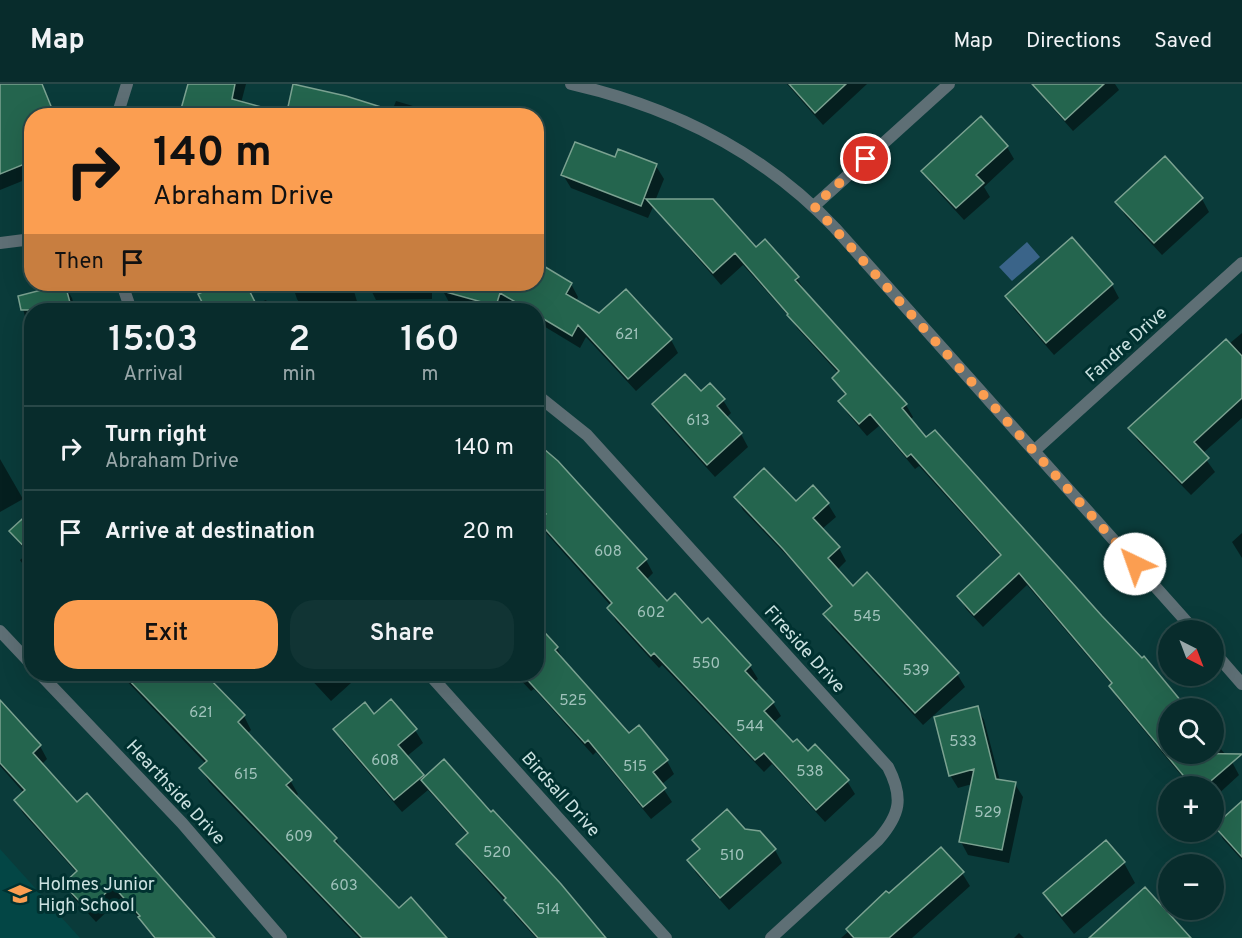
<!DOCTYPE html>
<meta charset="utf-8">
<style>
:root{--surface:#082c2c;--page:#113434;--text:#f1f3f6;--muted:#98a7a9;--line:#294848;--accent:#fb9e51}
body{margin:0;font-family:Overpass,sans-serif;background:var(--page);color:var(--text);height:100vh;display:flex;flex-direction:column;font-size:22px;white-space:nowrap}
*{box-sizing:border-box;margin:0}
p{font-size:20px;color:var(--muted)}
.icon{flex:none;width:33px;height:33px;fill:none;stroke:currentColor;stroke-width:2;stroke-linecap:round;stroke-linejoin:round}
.map{position:relative;flex:1;overflow:hidden}
.sheet{position:absolute;left:24px;top:219px;width:520px;height:378px;display:flex;flex-direction:column;background:var(--surface);border-radius:24px;box-shadow:0 6px 24px #0002,0 0 0 2px var(--line)}
.sheet>*{flex:none}
.guide{position:absolute;left:24px;top:24px;width:520px;height:183px;border-radius:24px;box-shadow:0 6px 24px #0002,0 0 0 2px var(--line);background:#fb9e51;color:#111;overflow:hidden}
.needle{width:39px;rotate:138deg}
.fabs{position:absolute;left:1158px;top:536px;display:grid;gap:12px}
.fabs a{display:grid;place-items:center;width:66px;height:66px;border-radius:50%;background:var(--surface);box-shadow:0 6px 24px #0002,0 0 0 2px var(--line);font-size:30px}
.pin{position:absolute;display:grid;place-items:center;width:51px;height:51px;color:#fff;margin:-26px;border:3px solid #fff;border-radius:50%;box-shadow:0 2px 6px #0007}
.me{position:absolute;width:66px;margin:-33px;rotate:318deg;stroke-linejoin:round;filter:drop-shadow(0 0 4px #0008)}
.turn{display:flex;align-items:center;gap:21px;height:126px;padding:0 30px;font-size:27px}
.turn .icon{width:78px;height:78px;stroke-width:2.5}
.turn b{display:block;font-size:42px;line-height:51px}
.then{display:flex;align-items:center;height:57px;padding:0 30px;background:#0003;gap:12px;font-size:22px}
.eta{display:flex;justify-content:space-evenly;align-items:center;height:102px;text-align:center}
.eta b{font-size:36px;font-weight:600;line-height:42px}
.primary-button{display:flex;gap:12px;margin-top:auto;padding:12px 30px}
.primary-button a{flex:1;height:69px;border-radius:24px;background:var(--accent);color:#111;font-size:24px;font-weight:600;line-height:69px;text-align:center}
.primary-button a+a{background:var(--page);color:var(--text)}
ul{padding:0;list-style:none}
li{display:flex;align-items:center;gap:18px;height:84px;padding:0 30px;border-top:2px solid var(--line)}
li div{flex:1}
li b{display:block;font-size:22px}
li em{font-style:normal}
header{display:flex;align-items:center;gap:36px;box-sizing:border-box;height:84px;padding:0 30px;background:var(--surface);border-bottom:2px solid var(--line)}
header strong{font-size:28px}
nav{display:flex;gap:33px;margin-inline-start:auto;font-size:21px}
.map>svg:first-child{display:block}
.built{fill:#034645}
.water{fill:#3a6489}
.shadow{fill:#0007}
.building{fill:#24654e;stroke:#7ba291;stroke-width:1.5}
.lines{fill:none;stroke-linecap:round;stroke-linejoin:round}
.minor{stroke:#5e6f75;stroke-width:12}
.route{stroke:#fb9e51;stroke-width:10;stroke-dasharray:0 18}
.labels{text-anchor:middle;stroke-width:6;stroke-linejoin:round;paint-order:stroke}
.number-label{font-size:15px;fill:#a1c3bc}
.street-label{font-size:18px;fill:#cbe2e1;stroke:#003130}
.poi-label{font-size:18px;fill:#cbe2e1;stroke:#003130;text-anchor:start}
</style>
<header>
<strong>Map</strong>
<nav><a>Map</a><a>Directions</a><a>Saved</a></nav>
</header>
<div class="map">
<svg width="1242" height="854" viewBox="0 0 1242 854">
<rect width="100%" height="100%" fill="#0a3b3a"/>
<path class="built" d="M0 765 80 854H0Z"/>
<path class="water" d="M1027 158 1040 173 1012 197 999 183Z"/>
<path class="shadow" d="M10 0H42L56 32H32V93L0 106V4Z
M189 0H246L241 19Z
M787 0H867L823 41Z
M1031 0H1115L1119 6 1073 47Z
M396 17 447 32H287L392 27Z
M454 27 469 32H453Z
M1007 63 1014 75 984 103 990 113 964 136 931 100 923 87Z
M616 75 656 82 664 95 655 117 756 165 765 157 797 194 805 207 906 321 913 333 910 336 926 355 1141 576 1143 574 1186 624H1168V669H1214V657L1232 678 1239 691 1214 714V702H1190L1118 615 1111 602 1112 601 1027 501 983 543 966 525 959 512 1001 473 919 382 915 385 879 342 867 352 848 330 840 317 846 312 834 294 839 290 797 244 792 236 743 181 721 201 653 123 648 134 571 104 563 91Z
M1202 115 1209 128 1162 171 1125 131 1117 118Z
M1072 155 1112 201 1119 214 1054 271 1014 225 1007 212Z
M537 180 571 200 578 213 576 218 599 231 626 207 671 256 678 269 636 307 586 253 580 264 537 238V226H517L507 220 505 226H475L450 220 443 207 445 200H537Z
M224 200H245L256 220 266 216 272 226H207L200 210Z
M292 200H352L358 221 338 226H328L325 222 304 226 297 215Z
M368 200H432V215L376 216Z
M64 201 72 214 75 226H32V260L20 213Z
M1242 249V334L1202 370 1215 388 1191 411 1138 357 1130 344Z
M701 309 723 316 731 329 726 334 741 350 748 363 715 393 661 333 654 320Z
M537 361 646 476 653 489 646 496 667 519 702 541 750 582 758 595 754 598 773 619 781 632 773 639 793 660 847 697 855 710 825 738 772 680 764 688 662 581 659 584 616 537 609 524 611 522 547 450 540 437 545 432 537 423Z
M0 375 23 415 0 428Z
M736 413 796 419 828 420 836 433 822 445 839 464 846 477 837 486 853 504 957 590 965 603 923 641 832 543 825 530 832 524 793 478 743 426Z
M32 428V494L20 476 27 470 11 447Z
M1242 449V474L1232 458Z
M537 542 557 564 564 577 629 651 667 677 674 690 661 701 672 718 651 735 596 668 593 671 534 605 531 607 515 590H537Z
M120 590H186L192 595 198 590H203L244 632 251 646 247 650 290 696 298 710 295 713 336 755 343 768 399 826 445 854H359L209 698 201 685 206 680Z
M306 590H361L331 617Z
M0 618 40 662 47 675 41 681 77 721 213 854H154L141 836 121 814 96 838 73 813 65 800 77 789 23 729 16 717 24 709 0 682Z
M977 624 984 636 1000 697 1015 700 1023 713 1009 779 968 771 961 758 972 700 958 704 950 691Z
M374 632 415 646 423 659 406 673 424 695 491 730 560 801 604 854H536L515 831 508 820 467 774 458 760 468 751 428 706 402 728 343 659 335 646Z
M1242 719V776L1223 755 1216 742Z
M744 746 759 748 775 766 782 779 729 826 696 789 689 776 700 767 694 756Z
M1106 758 1124 779 1135 799 1074 850 1056 828 1045 809Z
M962 789 970 802 912 854H841L889 812Z
M1019 849 1024 854H1014Z"/>
<path class="building" d="M0 0H42L55 32H32V77L0 90Z
M188 0H235L232 15 273 26 272 32H179Z
M293 0 346 12 394 27V32H286Z
M789 0H846L815 29Z
M1032 0H1104L1065 36Z
M981 32 1008 62 976 91 984 99 956 124 921 87Z
M575 58 615 73 618 65 657 80 641 122 561 91Z
M1165 72 1203 114 1154 159 1115 118Z
M646 115H713L756 163 765 155 799 193 795 196 907 320 902 324 926 353 935 346 1102 532 1142 574 1144 572 1181 617 1172 624H1168V669L1242 670 1205 702H1192L1109 602 1112 599 1019 489 974 531 957 512 1001 471 911 370 907 373 870 330 859 340 838 317 846 310 832 294 839 287 787 231 788 230 735 169 713 189Z
M1072 153 1113 200 1046 259 1005 212Z
M537 178 572 199 566 210 599 229 626 205 672 255 628 295 578 241 572 252 537 231V226H529L500 209 496 222 435 205V200H537Z
M65 200 72 226H21L18 212Z
M220 200H246L259 226H206L198 210Z
M1226 255 1242 272V314L1194 358 1209 374 1182 399 1128 344Z
M685 290 701 307 710 299 725 315 717 322 742 349 707 381 652 320Z
M537 359 558 377 647 475 637 484 667 517 675 509 702 539 708 534 751 581 745 587 774 618 764 627 793 658 797 655 808 667 815 660 849 696 816 726 764 669 755 676 654 569 651 572 607 524 612 519 538 437 546 430 537 420Z
M764 384 796 417 813 401 829 419 813 434 840 463 828 474 853 502 867 488 959 589 915 629 823 530 832 522 783 465 734 413Z
M32 426V471L9 447Z
M537 540 558 563 555 566 629 649 639 641 668 676 653 688 666 704 643 723 588 656 585 659 522 590H537Z
M123 590H205L245 631 238 638 292 696 286 701 337 754 334 757 399 824 411 813 447 854H362L199 684 207 677Z
M391 615 417 645 398 661 424 691 394 716 333 645 365 618 374 630Z
M0 616 41 661 33 669 77 718 87 709 215 854H155L138 833 140 832 113 802 88 826 63 800 77 787 14 716 25 706 0 679Z
M978 622 996 695 1016 698 1002 766 959 758 974 685 949 692 934 633Z
M444 675 491 728 493 726 561 800 606 854H538L504 816 506 814 456 760 468 749 421 696Z
M1242 717V773L1214 742Z
M727 725 745 745 760 747 776 765 720 814 687 776 700 765 692 756Z
M1106 756 1125 778 1062 832 1043 809Z
M941 763 964 788 889 854H854L846 845 886 807 889 809Z
M1145 803 1191 854H1089Z"/>
<g class="lines">
<path class="minor" d="M571 0C672 23 764 69 835 144L1194 546
M117 32 127 0
M814 122 949 0
M0 159 32 155
M122 200 131 226
M537 311 587 351 888 683C904 714 900 731 878 756L771 854
M1034 367 1242 179
M0 547 32 581
M1214 568 1242 600
M40 590 182 739 281 854
M429 590 666 854"/>
</g>
<g class="lines">
<path class="route" d="M866 75 814 122 1135 480"/>
</g>
<defs>
<g id="school-bare" transform="scale(1.8)"><path d="M0-5L7-2L0 1L-7-2ZM-4 1L0 2.5L4 1V4Q0 6-4 4Z" fill="#fb9e51" stroke="#003130" stroke-width="2.5" paint-order="stroke"/></g>
</defs>
<g fill-rule="evenodd">
<use href="#school-bare" x="20" y="810"/>
</g>
<g class="labels">
<g class="number-label">
<text x="627" y="255">621</text>
<text x="698" y="341">613</text>
<text x="608" y="472">608</text>
<text x="651" y="533">602</text>
<text x="867" y="537">545</text>
<text x="706" y="584">550</text>
<text x="916" y="591">539</text>
<text x="573" y="621">525</text>
<text x="201" y="633">621</text>
<text x="750" y="647">544</text>
<text x="963" y="662">533</text>
<text x="385" y="681">608</text>
<text x="635" y="687">515</text>
<text x="810" y="692">538</text>
<text x="246" y="695">615</text>
<text x="988" y="733">529</text>
<text x="299" y="757">609</text>
<text x="497" y="773">520</text>
<text x="732" y="776">510</text>
<text x="344" y="806">603</text>
<text x="548" y="830">514</text>
</g>
<g class="street-label">
<text transform="translate(1126 260) rotate(-42)" y="6">Fandre Drive</text>
<text transform="translate(805 565) rotate(48)" y="6">Fireside Drive</text>
<text transform="translate(176 708) rotate(47)" y="6">Hearthside Drive</text>
<text transform="translate(561 710) rotate(48)" y="6">Birdsall Drive</text>
</g>
<g class="poi-label">
<text x="38" y="806">Holmes Junior<tspan x="38" dy="21">High School</tspan></text>
</g>
</g>
</svg>
<div class="fabs">
<a><svg class="needle" viewBox="-14 -14 28 28"><path d="M0-13l5 13h-10z" fill="#e53935"/><path d="M0 13l5-13h-10z" fill="#98a7a9"/></svg></a>
<a><svg class="icon" aria-label="search" viewBox="0 0 24 24"><circle cx="10" cy="10" r="6"/><path d="M15 15l6 6"/></svg></a>
<a>+</a>
<a>−</a>
</div>
<div class="pin" style="left:866px;top:75px;background:#d93025"><svg class="icon" aria-label="arrive" viewBox="0 0 24 24"><path d="M6 21V4h12l-3 4 3 4H6"/></svg></div>
<svg class="me" style="left:1135px;top:480px" viewBox="-20 -20 40 40"><circle r="19" fill="#fff"/><path d="M0-13L10 11 0 6-10 11z" fill="#fb9e51"/></svg>
<div class="guide">
<div class="turn"><svg class="icon" aria-label="right" viewBox="0 0 24 24"><path d="M7 20v-9h11M14 6l5 5-5 5"/></svg><div><b>140 m</b>Abraham Drive</div></div>
<div class="then">Then<svg class="icon" aria-label="arrive" viewBox="0 0 24 24"><path d="M6 21V4h12l-3 4 3 4H6"/></svg></div>
</div>
<section class="sheet">
<div class="eta">
<div><b>15:03</b><p>Arrival</p></div>
<div><b>2</b><p>min</p></div>
<div><b>160</b><p>m</p></div>
</div>
<ul>
<li><svg class="icon" aria-label="right" viewBox="0 0 24 24"><path d="M7 20v-9h11M14 6l5 5-5 5"/></svg><div><b>Turn right</b><p>Abraham Drive</p></div><em>140 m</em></li>
<li><svg class="icon" aria-label="arrive" viewBox="0 0 24 24"><path d="M6 21V4h12l-3 4 3 4H6"/></svg><div><b>Arrive at destination</b></div><em>20 m</em></li>
</ul>
<div class="primary-button"><a>Exit</a><a>Share</a></div>
</section>
</div>
